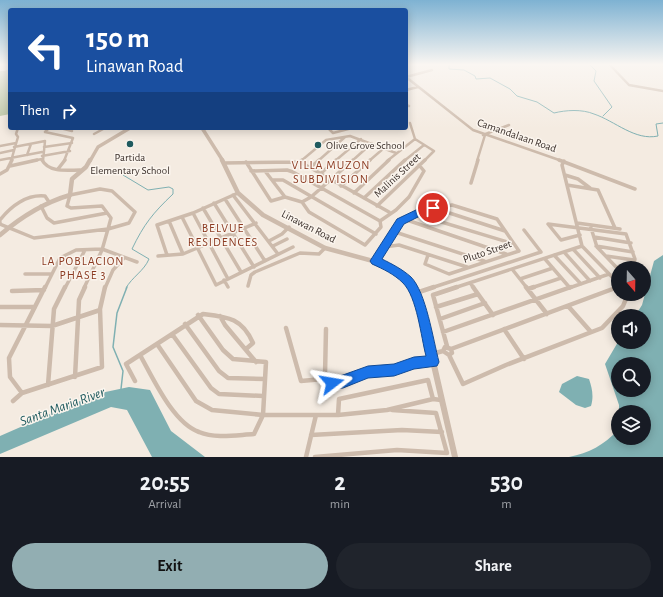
<!DOCTYPE html>
<style>
:root{--surface:#171b24;--page:#20242c;--text:#f1f3f6;--muted:#9ea1a6;--accent:#92aeb2}
body{margin:0;font-family:"Alegreya Sans",sans-serif;background:var(--page);color:var(--text);height:100vh;display:flex;flex-direction:column;font-size:15px;white-space:nowrap}
*{box-sizing:border-box;margin:0}
p{font-size:13px;color:var(--muted)}
.icon{flex:none;width:22px;height:22px;fill:none;stroke:currentColor;stroke-width:2;stroke-linecap:round;stroke-linejoin:round}
.map{position:relative;height:457px;overflow:hidden}
.details{display:flex;flex-direction:column;background:var(--surface);flex:1}
.details>*{flex:none}
.guide{position:absolute;left:8px;top:8px;width:400px;height:122px;border-radius:4px;box-shadow:0 2px 10px #0003;background:#1a4fa0;color:#fff;overflow:hidden}
.needle{width:26px;rotate:160deg}
.fabs{position:absolute;left:611px;top:261px;display:grid;gap:8px}
.fabs a{display:grid;place-items:center;width:40px;height:40px;border-radius:50%;background:var(--surface);box-shadow:0 2px 10px #0003;font-size:20px}
.pin{position:absolute;display:grid;place-items:center;width:34px;height:34px;color:#fff;margin:-17px;border:2px solid #fff;border-radius:50%;box-shadow:0 1px 4px #0007}
.me{position:absolute;width:44px;margin:-22px;rotate:76deg;stroke-linejoin:round;filter:drop-shadow(0 0 3px #0008)}
.turn{display:flex;align-items:center;gap:14px;height:84px;padding:0 12px;font-size:18px}
.turn .icon{width:52px;height:52px;stroke-width:2.5}
.turn b{display:block;font-size:28px;line-height:34px}
.then{display:flex;align-items:center;height:38px;padding:0 12px;background:#0003;gap:8px;font-size:15px}
.eta{display:flex;justify-content:space-evenly;align-items:center;height:68px;text-align:center}
.eta b{font-size:24px;font-weight:700;line-height:28px}
.cta{display:flex;gap:8px;margin-top:auto;padding:8px 12px}
.cta a{flex:1;height:46px;border-radius:24px;background:var(--accent);color:#111;font-size:16px;font-weight:700;line-height:46px;text-align:center}
.cta a+a{background:var(--page);color:var(--text)}
.map>svg:first-child{display:block}
.green{fill:#b8c4a0}
.water{fill:#7fb0b2;fill-rule:evenodd}
.lines{fill:none;stroke-linecap:round;stroke-linejoin:round}
.stream-far1{stroke:#7fb0b2;stroke-width:1}
.stream{stroke:#7fb0b2;stroke-width:1.5}
.minor-far2{stroke:#cdbbac;stroke-width:2.5}
.minor-far1{stroke:#cdbbac;stroke-width:3.5}
.minor{stroke:#cdbbac;stroke-width:4.5}
.tertiary-far2{stroke:#cdbbac;stroke-width:3.5}
.tertiary-far1{stroke:#cdbbac;stroke-width:4.5}
.tertiary{stroke:#cdbbac;stroke-width:6}
.route{fill:#1a73e8;stroke:#114b97}
.poi-dot{fill:#1f5a5e;stroke:#fbf5ee;stroke-width:1.5}
.labels{text-anchor:middle;stroke-width:3;stroke-linejoin:round;paint-order:stroke}
.street-label{font-size:11px;fill:#3b302b;stroke:#fbf5ee}
.poi-label{font-size:11px;fill:#3b302b;stroke:#fbf5ee;text-anchor:start}
.neighbourhood-label{font-size:12px;letter-spacing:1px;fill:#8c3b22;stroke:#fbf5ee}
.near-water-label{font-size:14px;font-style:italic;fill:#1f5a5e;stroke:#fbf5ee}
</style>
<div class="map">
<svg width="663" height="457" viewBox="0 0 663 457">
<rect width="100%" height="100%" fill="#f4ebe1"/>
<path class="green" d="M10 68V114L0 116V71H5Z"/>
<path class="water" d="M663 255V457H569C589 453 604 445 618 430V438H644V412H619V405L605 364 618 342H644V316H635L642 305 654 261ZM618 364H644V390H618Z
M577 376 589 379C592 388 594 396 591 406L585 408 576 405 559 392 562 384Z
M129 387 150 390 171 431 205 457H152L127 410 111 407 0 454V436L96 394Z"/>
<g class="lines">
<path class="stream-far1" d="M449 65V69L464 70 475 76 476 79 490 78 510 89 517 96 537 102 554 113C566 110 582 109 594 114 615 121 635 141 658 136L656 124 663 123
M590 65 596 71 594 81 612 107 603 116
M123 175 148 190 169 187 173 189V194C153 213 144 224 132 249L149 259C144 271 132 277 126 288"/>
<path class="stream" d="M121 389 123 371 113 347 117 313 127 287"/>
<path class="minor-far2" d="M610 65 629 85 663 91
M406 77 473 130 562 161
M406 77 432 70
M406 90 418 87
M406 105 409 106
M410 123 415 139 434 151 424 161
M49 128 45 132 73 138 64 161
M60 128 72 131
M328 128 333 133 352 128
M94 134 105 128
M483 135 509 125
M0 146 16 143
M14 147 45 141 43 161
M44 147 72 143
M0 153 14 150
M27 155 31 144
M42 156 70 151
M0 160 42 152
M11 161 18 137 16 134 18 128
M32 161 42 159
M301 161 326 140 350 136 396 153
M318 161 345 137
M335 161 361 139
M352 161 372 143
M369 161 384 148
M387 161 415 139
M404 161 424 145
M477 161 485 135"/>
<path class="minor-far1" d="M42 160C49 173 68 170 80 170
M559 160 635 189
M564 161 562 165 582 246 618 283
M246 162 271 201 285 197 302 202 309 212 365 245 381 227 380 221 396 210 409 197 424 171 419 165
M300 162 302 160
M224 163 300 162 389 212
M10 166 37 160
M310 168 319 160
M58 169 65 160
M251 171 287 170 293 172 380 221
M265 171 285 197
M0 174 7 170 12 160
M320 174 336 160
M565 175 578 179 590 188
M272 180H283L376 234
M471 183 478 160
M567 185 598 190 615 228
M341 186 370 160
M100 189 112 191 135 212 129 223 108 229 111 218 102 206 71 208 67 206 70 195Z
M354 193 389 160
M233 195 278 254
M364 198 405 160
M225 199 265 261
M302 202 311 197 353 160
M214 203 254 267
M41 206 47 218 54 223 107 213
M377 206 425 160
M203 208 241 272
M434 208 505 231
M193 213 228 279
M415 214 514 244
M182 217 216 285 293 247
M404 219 506 254
M0 220C11 206 27 194 45 196L49 202
M169 221 183 254
M0 222V224L34 238 108 229
M577 223 620 229
M591 228 597 247 618 269
M395 232 484 261
M580 235 561 240 548 224 626 234 635 259 633 268
M594 237 631 243
M269 241 282 234 289 227
M273 246 287 239
M596 246 633 252
M384 247 399 245 467 267
M573 249 600 278
M564 252 590 281
M167 255 157 225 193 213 238 193
M554 255 581 284
M158 256 183 254 256 223
M606 256 634 260
M545 259 570 288
M375 261 400 221 421 211 452 205 497 219 519 251 449 274 425 264 428 255
M617 267 625 268
M512 269 527 288
M25 274H52
M520 279 553 268
M224 280 228 287
M470 283 474 288
M248 286 251 275 255 272 300 253 319 254 325 248
M45 288 60 258 76 250 102 249 137 262
M65 288 85 250
M84 288 102 250 108 229
M105 288 113 270 124 258
M431 288 541 252 524 230
M454 288 582 246
M531 288 561 278
M569 288 609 274
M615 288 618 287"/>
<path class="minor" d="M473 287 493 315
M526 287 547 314
M528 289 534 287
M12 291 44 290
M416 293 434 287
M568 306 591 332
M0 307H35
M436 307 478 294
M220 316 225 325 256 362
M440 319 485 303
M185 324 219 371 228 378 265 379
M0 325 52 326 100 310
M286 328 301 381 323 379 325 375 326 329
M504 329 524 359
M443 332 571 287
M172 334 211 388 219 394 263 396
M157 344 196 401 212 410 263 415H338L387 410 433 399 441 400
M447 346 433 295 457 287
M445 347 451 349 452 353 449 355 443 351Z
M451 349 618 287
M432 354 443 351
M140 355C153 378 173 423 199 432 216 439 236 435 254 434L263 415 266 362 233 359 223 350 198 315
M449 355 463 384 506 365 602 328 623 306 628 294
M75 377 79 300 85 287
M323 379 337 383 368 372 394 370 421 362 433 361
M135 381 126 364 203 314C228 317 242 318 253 343L246 349
M48 385 54 309 65 287
M22 393 10 377 9 358 45 287
M13 401 22 393 102 367 100 309 105 287
M338 415 339 399 428 380 433 399
M311 435 402 430 442 432
M306 457 316 415
M315 457 397 450 447 453 436 413 392 410"/>
<path class="tertiary-far2" d="M202 128 223 161
M90 161 98 147 130 128"/>
<path class="tertiary-far1" d="M222 160 238 193 263 215 325 248 384 264 408 281 412 288
M0 235C21 217 43 203 70 195L72 179 86 167 90 160"/>
<path class="tertiary" d="M412 287 419 300 455 457"/>
</g>
<linearGradient id="sky" x2="0" y2="1"><stop stop-color="#7eb2d2"/><stop offset="0.5" stop-color="#faf6f2"/><stop offset="1" stop-color="#faf6f2" stop-opacity="0"/></linearGradient>
<rect width="663" height="129" fill="url(#sky)"/>
<path class="route" d="M433 205 437 208 436 210 424 214 404 224 382 259C392 264 402 269 411 277 426 292 433 339 439 362L437 366 414 369 394 376 368 378 343 388 332 389 328 387 326 383 328 378 343 375 368 366 394 364 414 357 426 356C421 337 417 297 403 283 394 274 383 269 372 264L370 261 397 219 418 209Z"/>
<g class="poi-dot">
<circle cx="130" cy="144" r="4"/>
<circle cx="318" cy="145" r="4"/>
</g>
<g class="labels">
<g class="street-label">
<text transform="translate(517 135) rotate(19)" y="4">Camandalaan Road</text>
<text transform="translate(397 175) rotate(-43)" y="4">Malinis Street</text>
<text transform="translate(309 226) rotate(27)" y="4">Linawan Road</text>
<text transform="translate(487 251) rotate(-19)" y="4">Pluto Street</text>
</g>
<g class="poi-label">
<text x="326" y="149">Olive Grove School</text>
<text x="130" y="161" text-anchor="middle">Partida<tspan x="130" dy="13">Elementary School</tspan></text>
</g>
<g class="neighbourhood-label">
<text x="331" y="169">VILLA MUZON<tspan x="331" dy="14">SUBDIVISION</tspan></text>
<text x="223" y="232">BELVUE<tspan x="223" dy="14">RESIDENCES</tspan></text>
<text x="83" y="265">LA POBLACION<tspan x="83" dy="14">PHASE 3</tspan></text>
</g>
<g class="near-water-label">
<text transform="translate(62 406) rotate(-20)" y="5">Santa Maria River</text>
</g>
</g>
</svg>
<div class="fabs">
<a><svg class="needle" viewBox="-14 -14 28 28"><path d="M0-13l5 13h-10z" fill="#e53935"/><path d="M0 13l5-13h-10z" fill="#9ea1a6"/></svg></a>
<a><svg class="icon" aria-label="sound" viewBox="0 0 24 24"><path d="M4 9h4l5-4v14l-5-4H4zM17 9q2 3 0 6"/></svg></a>
<a><svg class="icon" aria-label="search" viewBox="0 0 24 24"><circle cx="10" cy="10" r="6"/><path d="M15 15l6 6"/></svg></a>
<a><svg class="icon" aria-label="layers" viewBox="0 0 24 24"><path d="M12 4l9 5-9 5-9-5zM3 14l9 5 9-5"/></svg></a>
</div>
<div class="pin" style="left:433px;top:208px;background:#d93025"><svg class="icon" aria-label="arrive" viewBox="0 0 24 24"><path d="M6 21V4h12l-3 4 3 4H6"/></svg></div>
<svg class="me" style="left:332px;top:383px" viewBox="-20 -20 40 40"><path d="M0-17L14 15 0 8-14 15z" fill="#1a73e8" stroke="#fff" stroke-width="4"/></svg>
<div class="guide">
<div class="turn"><svg class="icon" aria-label="left" viewBox="0 0 24 24"><path d="M17 20v-9H6M10 6l-5 5 5 5"/></svg><div><b>150 m</b>Linawan Road</div></div>
<div class="then">Then<svg class="icon" aria-label="right" viewBox="0 0 24 24"><path d="M7 20v-9h11M14 6l5 5-5 5"/></svg></div>
</div>
</div>
<section class="details">
<div class="eta">
<div><b>20:55</b><p>Arrival</p></div>
<div><b>2</b><p>min</p></div>
<div><b>530</b><p>m</p></div>
</div>
<div class="cta"><a>Exit</a><a>Share</a></div>
</section>
